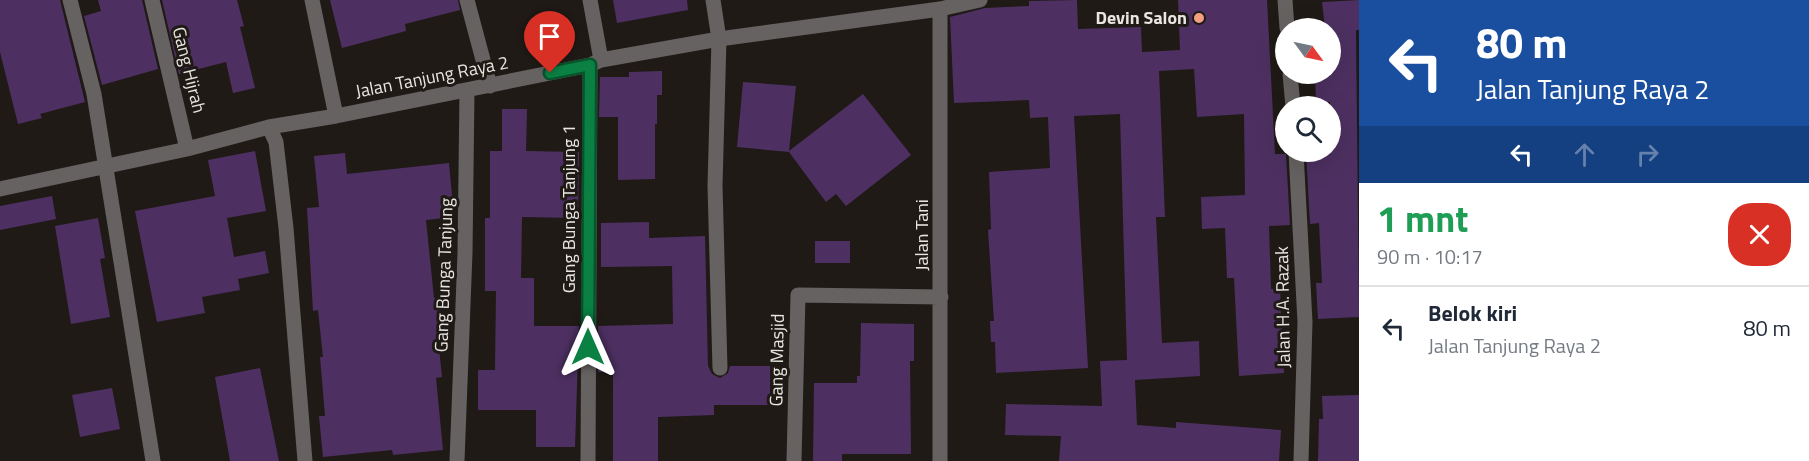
<!DOCTYPE html>
<html lang="id">
<meta charset="utf-8">
<style>
:root{--surface:#fff;--page:#f2f2f3;--text:#1f2937;--muted:#747a83;--line:#e0e1e3}
body{margin:0;font-family:"Titillium Web",sans-serif;background:var(--page);color:var(--text);height:100vh;display:flex;flex-direction:column;font-size:22px;white-space:nowrap}
*{box-sizing:border-box;margin:0}
p{font-size:20px;color:var(--muted)}
.icon{flex:none;width:33px;height:33px;fill:none;stroke:currentColor;stroke-width:2;stroke-linecap:round;stroke-linejoin:round}
.map{position:relative;flex:1;overflow:hidden}
.sheet{display:flex;flex-direction:column;background:var(--surface);width:450px}
.sheet>*{flex:none}
.guide{background:#1a4fa0;color:#fff;overflow:hidden}
.needle{width:39px;rotate:123deg}
.buttons{position:absolute;left:1275px;top:18px;display:grid;gap:12px}
.buttons a{display:grid;place-items:center;width:66px;height:66px;border-radius:50%;background:var(--surface);box-shadow:0 6px 24px #0002;font-size:30px}
.pin{position:absolute;display:grid;place-items:center;width:51px;height:51px;color:#fff;margin:-62px -26px;border-radius:50% 50% 50% 0;rotate:-45deg;box-shadow:0 0 6px #0007}
.pin .icon{rotate:45deg}
.me{position:absolute;width:66px;margin:-33px;rotate:0deg;stroke-linejoin:round;filter:drop-shadow(0 0 4px #0008)}
.turn{display:flex;align-items:center;gap:21px;height:126px;padding:0 18px;font-size:27px}
.turn .icon{width:78px;height:78px;stroke-width:2.5}
.turn b{display:block;font-size:42px;line-height:51px}
.lanes{display:flex;align-items:center;height:57px;padding:0 18px;background:#0003;justify-content:center;gap:30px;direction:ltr}
.lanes .off{opacity:.35}
.round{display:grid;place-items:center;flex:none;width:63px;height:63px;border-radius:24px;background:var(--page)}
.overview{display:flex;align-items:center;justify-content:space-between;height:102px;padding:0 18px}
h1{font-size:36px;font-weight:700;line-height:45px;color:#1e9e55}
ul{padding:0;list-style:none}
li{display:flex;align-items:center;gap:18px;height:84px;padding:0 18px;border-top:2px solid var(--line)}
li div{flex:1}
li b{display:block;font-size:22px}
li em{font-style:normal}
main{display:flex;flex:1;min-height:0}
.map>svg:first-child{display:block}
.building{fill:#4d3061}
.lines{fill:none;stroke-linecap:round;stroke-linejoin:round}
.minor{stroke:#666261;stroke-width:15}
.route-casing{stroke:#07532c;stroke-width:15}
.route{stroke:#0b8043;stroke-width:10}
.poi-dot{fill:#f3a082;stroke:#1f1a16;stroke-width:2}
.labels{text-anchor:middle;stroke-width:6;stroke-linejoin:round;paint-order:stroke}
.poi-label{font-size:18px;font-weight:bold;fill:#e9e6e2;stroke:#1f1a16;text-anchor:end}
.street-label{font-size:18px;fill:#e9e6e2;stroke:#1f1a16}
</style>
<main>
<div class="map">
<svg width="1359" height="461" viewBox="0 0 1359 461">
<rect width="100%" height="100%" fill="#1f1a16"/>
<path class="building" d="M0 0H60L85 102 40 114 42 118 18 124 0 52Z
M98 0H142L158 69 102 85 84 16 101 11Z
M162 0H237L244 26 240 27 255 88 233 93 226 62 179 74Z
M330 0H458L460 10 405 24 406 31 342 48Z
M613 0H687L688 10 617 23Z
M1077 0 1078 29 1141 27 1142 52 1180 50 1178 0H1267L1275 154H1286L1290 225 1269 226 1271 289H1280L1284 373 1239 376 1234 278H1227L1225 228 1202 229 1201 197 1245 195 1244 114 1197 117 1194 69 1159 71 1165 217H1156L1162 343 1199 341 1200 376 1135 380 1137 425 1176 428V422L1281 430 1279 461H1059L1061 436 1005 435 1006 404 1102 406 1100 361 1127 360 1120 114 1074 116 1088 368 996 373 995 342H991L990 321H994L988 230 991 229 989 172 1050 168 1048 117 1030 118 1029 100 954 103 950 17 985 8 1029 6V1Z
M1359 0V30H1356L1359 317 1318 319 1316 283H1322L1319 223 1310 224 1306 152H1330V102L1316 103 1315 74H1330V28H1325L1322 2Z
M662 71V95H657V124H655V179L618 180V117H599L600 77H629V72Z
M743 82 796 86 789 151 863 94 911 155 846 206 836 194 826 202 789 152 737 147Z
M502 109H527L526 151 579 152 578 218 522 217 521 278H534V326H579L575 447H536V410H478V370H495L496 291H485V218H490V151H502Z
M255 151 266 211 227 218 234 257 265 251 269 273 238 279 240 290 202 297 205 313 157 322 135 211 215 196 208 160Z
M345 153 347 174 449 163 454 217 426 220 434 298H439L442 328 437 329 442 377 436 378 443 450 393 455 392 450 323 457 319 416H325L320 357H323L318 310 313 311 307 208 319 207 314 156Z
M52 196 56 219 0 230V206Z
M98 218 105 258 100 259 110 317 71 324 55 226Z
M649 222V238L705 236 708 366 712 374 720 378 728 373 730 366H770V405H714V415L658 417V461H613V372H598V326L673 324 672 266 601 267V223Z
M815 241H850V263H815Z
M861 323 914 324V361H910L911 454H842V461H813L814 383H857V376H860Z
M260 368 279 461H230L215 377Z
M112 388 120 429 80 437 72 395Z
M1359 395V461H1318L1319 419H1323L1322 396Z"/>
<g class="lines">
<path class="minor" d="M70 0 94 94 153 461
M152 0 187 149
M312 0 336 116
M467 0 490 86
M590 0 601 60
M713 0 719 39 715 186 720 368
M1285 0 1287 28
M940 9V461
M1290 74 1293 106
M269 127 276 142 286 228 305 461
M1296 152 1305 322 1301 461
M0 189 187 149 269 127 336 116 590 65 601 60 719 39 940 9 980 0
M457 461 465 253 467 90
M588 461 590 65
M794 461 798 295 941 297"/>
</g>
<g class="lines">
<g class="route-casing">
<path id="route" d="M550 73 590 65 588 347"/>
</g>
<use href="#route" class="route"/>
</g>
<circle class="poi-dot" cx="1199" cy="18" r="6"/>
<g class="labels">
<g class="poi-label">
<text x="1187" y="24">Devin Salon</text>
</g>
<g class="street-label">
<text transform="translate(189 70) rotate(76)" y="6">Gang Hijrah</text>
<text transform="translate(432 77) rotate(-11)" y="6">Jalan Tanjung Raya 2</text>
<text transform="translate(569 209) rotate(-90)" y="6">Gang Bunga Tanjung 1</text>
<text transform="translate(922 235) rotate(-90)" y="6">Jalan Tani</text>
<text transform="translate(444 275) rotate(-88)" y="6">Gang Bunga Tanjung</text>
<text transform="translate(1283 307) rotate(-91)" y="6">Jalan H.A. Razak</text>
<text transform="translate(777 360) rotate(-89)" y="6">Gang Masjid</text>
</g>
</g>
</svg>
<div class="buttons">
<a><svg class="needle" viewBox="-14 -14 28 28"><path d="M0-13l5 13h-10z" fill="#e53935"/><path d="M0 13l5-13h-10z" fill="#747a83"/></svg></a>
<a><svg class="icon" aria-label="search" viewBox="0 0 24 24"><circle cx="10" cy="10" r="6"/><path d="M15 15l6 6"/></svg></a>
</div>
<div class="pin" style="left:550px;top:73px;background:#d93025"><svg class="icon" aria-label="arrive" viewBox="0 0 24 24"><path d="M6 21V4h12l-3 4 3 4H6"/></svg></div>
<svg class="me" style="left:588px;top:347px" viewBox="-20 -20 40 40"><path d="M0-17L14 15 0 8-14 15z" fill="#0b8043" stroke="#fff" stroke-width="4"/></svg>
</div>
<section class="sheet">
<div class="guide">
<div class="turn"><svg class="icon" aria-label="left" viewBox="0 0 24 24"><path d="M17 20v-9H6M10 6l-5 5 5 5"/></svg><div><b>80 m</b>Jalan Tanjung Raya 2</div></div>
<div class="lanes"><svg class="icon" aria-label="left" viewBox="0 0 24 24"><path d="M17 20v-9H6M10 6l-5 5 5 5"/></svg><svg class="icon off" aria-label="ahead" viewBox="0 0 24 24"><path d="M12 20V5M6 11l6-6 6 6"/></svg><svg class="icon off" aria-label="right" viewBox="0 0 24 24"><path d="M7 20v-9h11M14 6l5 5-5 5"/></svg></div>
</div>
<div class="overview"><div><h1>1 mnt</h1><p>90 m · 10:17</p></div><a class="round" style="background:#d93025;color:#fff"><svg class="icon" aria-label="close" viewBox="0 0 24 24"><path d="M6 6l12 12M18 6L6 18"/></svg></a></div>
<ul>
<li><svg class="icon" aria-label="left" viewBox="0 0 24 24"><path d="M17 20v-9H6M10 6l-5 5 5 5"/></svg><div><b>Belok kiri</b><p>Jalan Tanjung Raya 2</p></div><em>80 m</em></li>
</ul>
</section>
</main>
